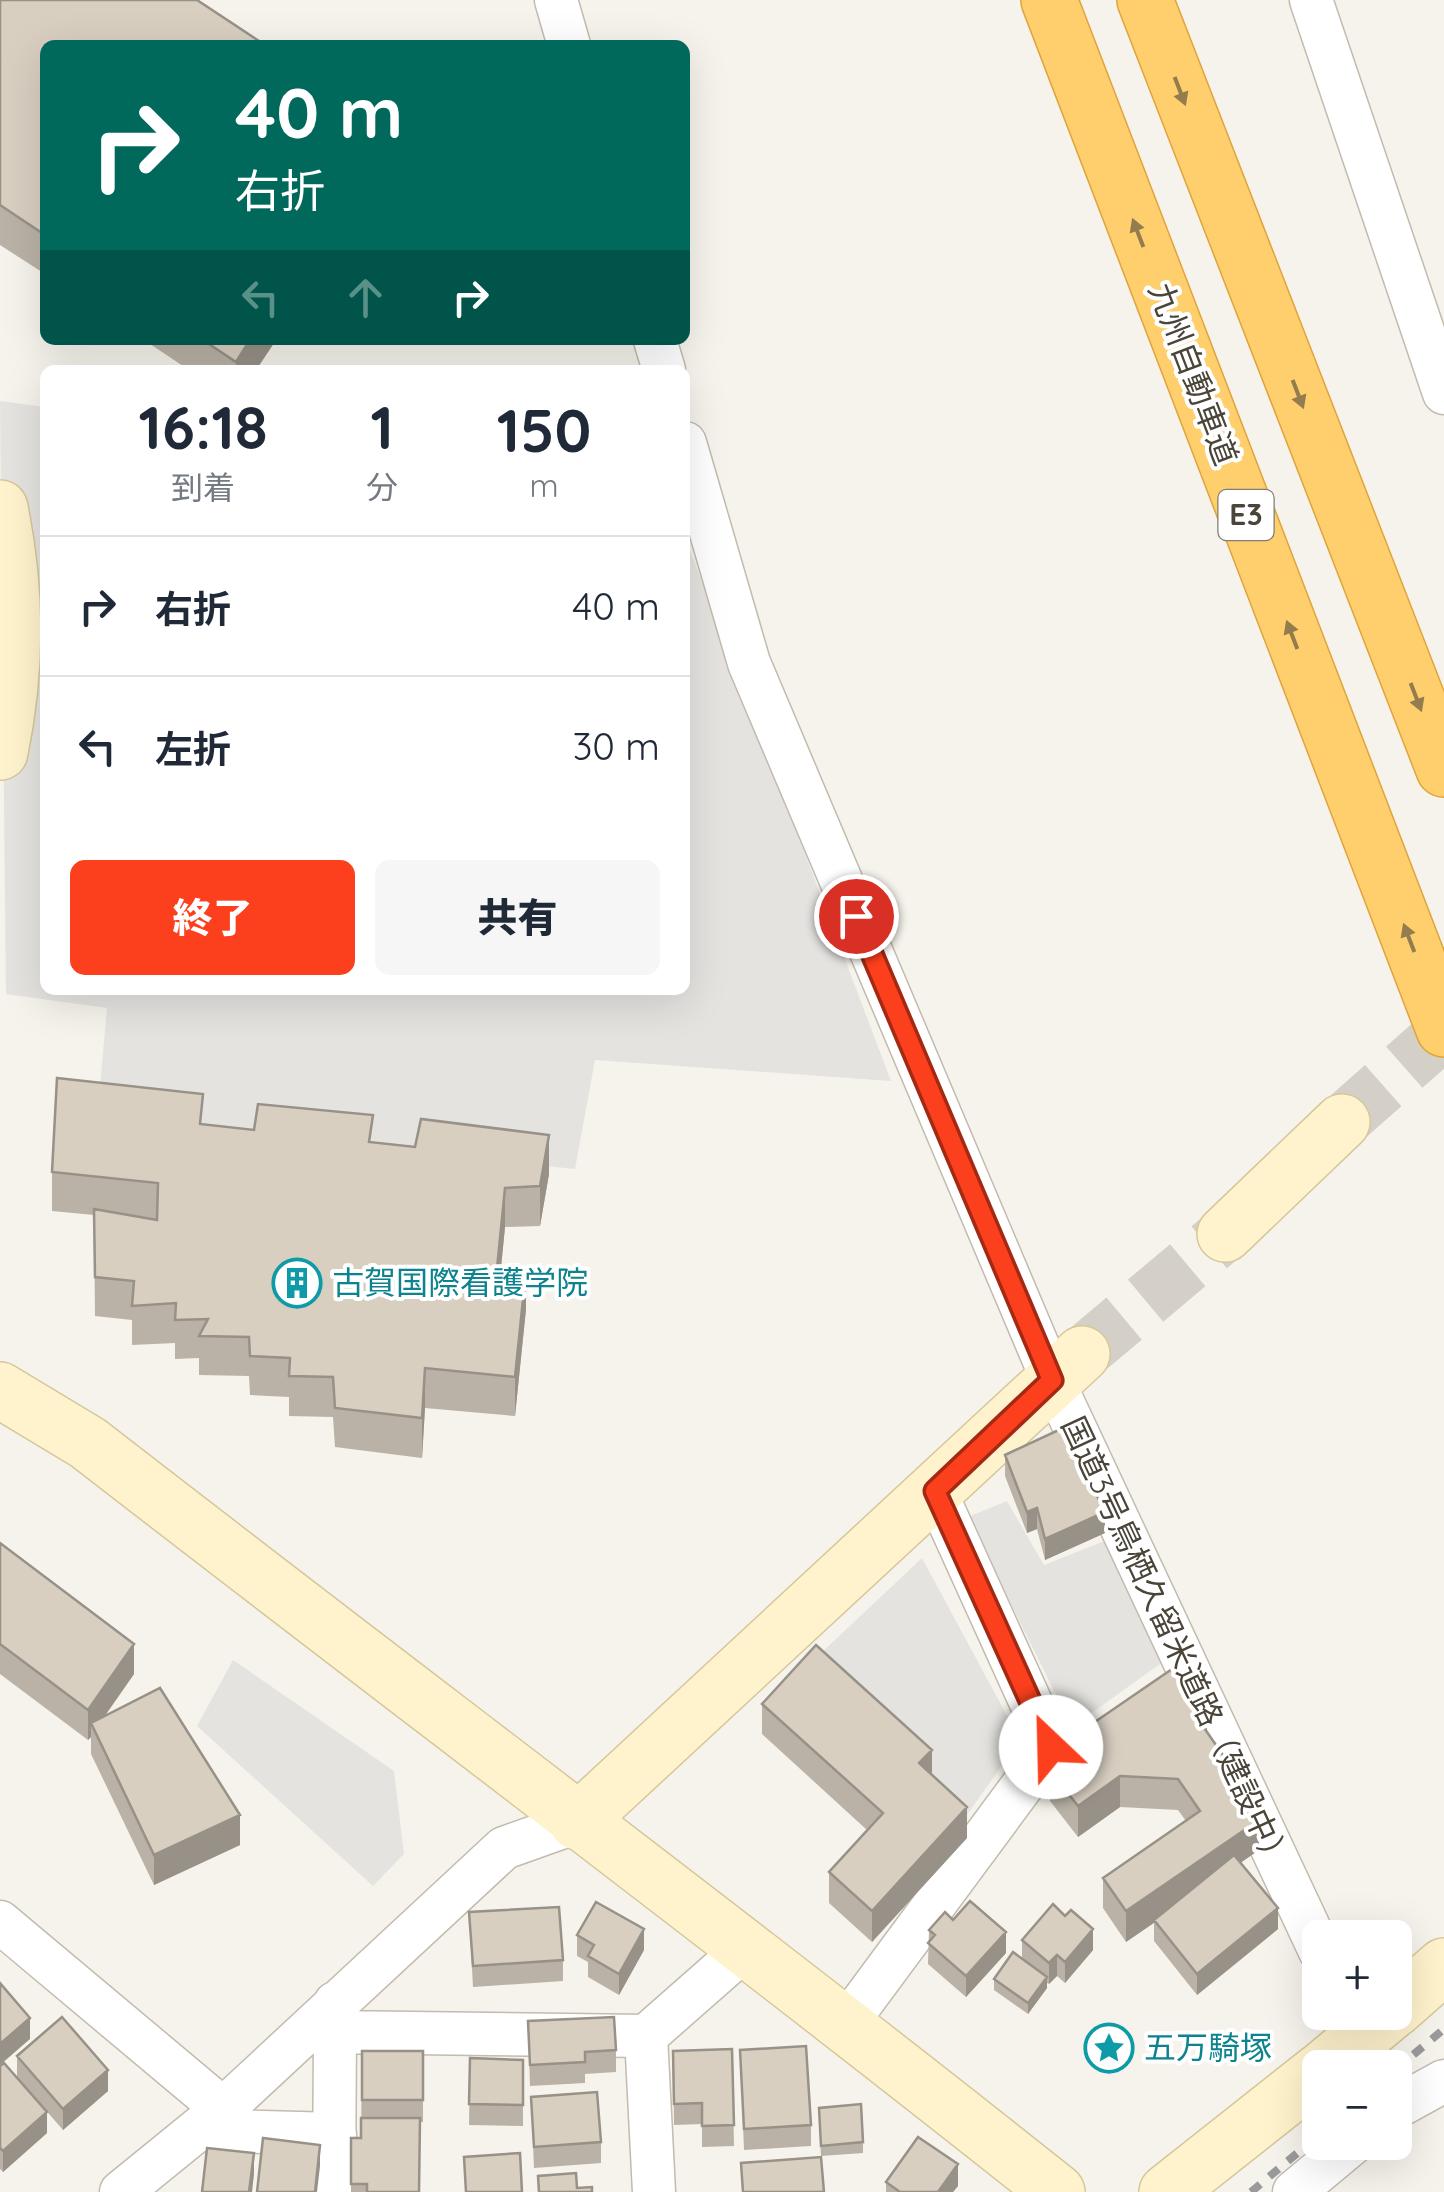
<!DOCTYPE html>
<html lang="ja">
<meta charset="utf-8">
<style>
:root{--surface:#fff;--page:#f6f6f7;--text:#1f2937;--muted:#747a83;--line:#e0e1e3;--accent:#fc3f1d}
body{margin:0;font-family:Quicksand,"Noto Sans JP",sans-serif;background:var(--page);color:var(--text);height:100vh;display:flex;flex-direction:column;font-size:38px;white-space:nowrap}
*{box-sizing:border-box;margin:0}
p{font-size:32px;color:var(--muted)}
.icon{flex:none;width:55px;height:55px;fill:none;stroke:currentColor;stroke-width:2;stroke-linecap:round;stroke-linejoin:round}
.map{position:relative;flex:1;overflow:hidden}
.panel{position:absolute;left:40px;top:365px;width:650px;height:630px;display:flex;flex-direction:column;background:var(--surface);border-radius:15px;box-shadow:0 10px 40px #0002}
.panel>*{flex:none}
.banner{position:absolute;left:40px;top:40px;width:650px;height:305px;border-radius:15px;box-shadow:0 10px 40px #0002;background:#00695c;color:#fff;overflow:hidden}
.fabs{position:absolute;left:1302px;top:1920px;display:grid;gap:20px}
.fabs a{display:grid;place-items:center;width:110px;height:110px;border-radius:15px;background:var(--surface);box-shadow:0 10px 40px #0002;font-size:50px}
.pin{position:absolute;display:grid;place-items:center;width:85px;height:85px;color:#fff;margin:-42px;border:5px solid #fff;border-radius:50%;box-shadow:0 2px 10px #0007}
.me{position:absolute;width:110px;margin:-55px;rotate:336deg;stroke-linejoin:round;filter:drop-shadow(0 0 8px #0008)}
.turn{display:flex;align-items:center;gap:35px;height:210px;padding:0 30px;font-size:45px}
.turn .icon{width:130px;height:130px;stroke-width:2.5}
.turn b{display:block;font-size:70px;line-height:85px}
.lanes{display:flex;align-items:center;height:95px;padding:0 30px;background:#0003;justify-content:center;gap:50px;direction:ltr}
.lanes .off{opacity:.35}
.eta{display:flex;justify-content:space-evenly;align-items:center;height:170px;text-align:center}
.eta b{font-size:60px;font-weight:800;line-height:70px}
.cta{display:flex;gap:20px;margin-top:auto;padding:20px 30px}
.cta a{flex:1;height:115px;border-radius:15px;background:var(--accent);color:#fff;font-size:40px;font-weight:800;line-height:115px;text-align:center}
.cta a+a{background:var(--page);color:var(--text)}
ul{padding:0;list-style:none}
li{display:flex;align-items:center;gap:30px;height:140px;padding:0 30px;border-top:2px solid var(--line)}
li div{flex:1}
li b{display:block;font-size:38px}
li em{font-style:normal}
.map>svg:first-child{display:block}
.parking{fill:#e5e3e0}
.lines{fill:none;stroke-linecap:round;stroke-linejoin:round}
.secondary-tunnel{stroke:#d4d0c8;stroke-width:55;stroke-dasharray:55 28;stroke-linecap:butt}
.street-casing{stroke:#c2bbae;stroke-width:45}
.secondary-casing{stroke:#d6c79b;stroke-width:58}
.highway-casing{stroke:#e0a43c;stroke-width:58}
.street{stroke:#fff;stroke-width:42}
.secondary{stroke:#fff3cd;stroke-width:55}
.highway{stroke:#ffcf6e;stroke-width:55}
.rail{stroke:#9a9a9a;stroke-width:8;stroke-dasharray:12 12;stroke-linecap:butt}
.wall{fill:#bab2a6}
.shaded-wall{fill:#979187}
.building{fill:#d8cfc1;stroke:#979187;stroke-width:2.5}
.oneway{fill:#937c4e}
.route-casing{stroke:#a42913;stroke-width:25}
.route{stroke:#fc3f1d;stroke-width:18}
.labels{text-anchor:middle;stroke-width:8;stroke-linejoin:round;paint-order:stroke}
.shield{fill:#fff;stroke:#817c74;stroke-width:2.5}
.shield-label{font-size:30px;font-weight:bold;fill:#4b4439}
.street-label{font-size:32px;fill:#4b4439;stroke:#fff}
.culture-label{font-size:32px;fill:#0d838f;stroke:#fff;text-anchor:start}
</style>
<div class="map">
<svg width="1444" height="2192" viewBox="0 0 1444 2192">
<rect width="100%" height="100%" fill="#f6f3ec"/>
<path class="parking" d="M0 401 45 407V990H685V537L891 1081 595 1060 575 1169 97 1121 107 1008 6 994Z
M1007 1501 1044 1565 1107 1540 1167 1659 1072 1727 968 1517Z
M922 1558 1020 1740 964 1819 819 1655Z
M233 1660 394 1771 404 1854 373 1886 197 1726Z"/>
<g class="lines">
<path class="secondary-tunnel" d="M1342 1122 1444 1032
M1082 1354 1225 1234"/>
<g class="street-casing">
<path id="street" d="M556 0 569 45
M1311 0 1444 393
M655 340 664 370
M685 443 749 663 1052 1379 1320 1951
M0 1922 223 2109
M335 2003V2032L646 2036
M846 2024 1051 1747 935 1491
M1395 2108 1444 2081
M198 2130 335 2134
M121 2192 223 2109 504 1848 577 1822
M334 2192 335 2032
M654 2192 646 2036 746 1948
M1294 2192 1354 2142"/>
</g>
<g class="secondary-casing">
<path id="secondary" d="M0 508C17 592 17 669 0 752
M1225 1234 1342 1122
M0 1390 88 1443C410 1693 738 1938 1057 2192
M577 1822 1082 1354
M1395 2009 1444 1966
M1324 2068 1391 2012
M1167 2192 1320 2071"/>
</g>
<g class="highway-casing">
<path id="highway" d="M1049 0 1444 1029
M1145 0 1444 769"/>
</g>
<use href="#street" class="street"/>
<use href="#secondary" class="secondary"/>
<use href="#highway" class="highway"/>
<path class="rail" d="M1395 2070 1444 2029
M1251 2192 1320 2134"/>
</g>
<path class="wall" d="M0 0 45 45V274L0 245Z
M144 340H276L256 370H189Z
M203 1124 373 1143 549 1174 540 1226 505 1227 501 1268 526 1309 515 1416 425 1408 422 1458 335 1447 333 1417 289 1416V1397L250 1395 249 1376 199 1375V1358L175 1359V1343L132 1345V1320L95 1316 94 1215 52 1211V1172Z
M1005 1455 1105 1533 1045 1560 1037 1529 1027 1533 1005 1476Z
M0 1543 134 1674 105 1716 240 1845 154 1885 91 1754V1737L88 1740 0 1674Z
M762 1704 932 1774 967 1838 872 1942 829 1903V1872L867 1830 762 1734Z
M1207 1732 1227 1773 1259 1850 1240 1863 1278 1929 1197 1995 1154 1941V1923L1126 1942 1103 1908V1878L1186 1821 1178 1810 1120 1807 1078 1837 1050 1801V1770L1070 1757V1739Z
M469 1912 563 1960V1981L473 1987Z
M953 1920 1006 1953 966 1997 928 1964 929 1930Z
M577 1935 644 1950 619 1995 588 1977V1962L577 1956Z
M1022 1940 1093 1950 1065 1983 1057 1976 1049 1984 1047 1983V1988L1028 2014 994 1990V1979L1022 1959Z
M528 2021 616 2050V2072L585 2074V2083L530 2086Z
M732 2049 734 2146 702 2147V2124L674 2125 673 2051Z
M740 2050 811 2125V2146L744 2150Z
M362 2051H423V2122H420V2192H351V2138H361Z
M17 2056 108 2091 63 2130 17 2077Z
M470 2058 523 2060V2126L469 2125Z
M0 2066 47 2133 3 2172 0 2169Z
M531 2097 601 2142V2163L534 2168Z
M819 2119 863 2142V2153L821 2156Z
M886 2182 958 2186 953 2192H886Z"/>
<path class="shaded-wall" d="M250 340H276L256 370H236V362Z
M549 1135V1174L540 1226V1186Z
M505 1188V1227L497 1307V1268Z
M526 1270V1309L515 1416V1377Z
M425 1368V1408L422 1458V1418Z
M1037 1508V1529L1027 1533V1512Z
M1105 1512V1533L1045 1560V1539Z
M134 1644V1674L94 1731 91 1723V1737L88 1740V1710Z
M1207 1713V1743L1198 1719Z
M932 1750V1781L919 1763Z
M1120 1776V1807L1078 1837V1806Z
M967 1807V1838L872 1942V1911Z
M240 1815V1845L154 1885V1855Z
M1259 1820V1850L1126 1942V1911Z
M1278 1908V1929L1197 1995V1974Z
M644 1929V1950L619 1995V1974Z
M1093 1929V1950L1065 1983V1962Z
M1006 1932V1953L966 1997V1976Z
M1057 1955V1976L1049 1984V1963Z
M1047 1977V1988L1028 2014V2003Z
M30 2018V2039L0 2065V2044Z
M108 2070V2091L63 2130V2109Z
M47 2112V2133L3 2172V2151Z
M320 2145V2166L317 2192H315Z
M254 2153V2174L252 2192H249Z
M958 2164V2186L953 2192H938Z"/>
<path class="building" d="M0 0H197L265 45H45V235L0 205Z
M203 340H250L236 362Z
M57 1078 203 1094 200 1124 254 1130 258 1104 373 1115 369 1142 415 1147 421 1119 549 1135 540 1186 505 1188 497 1268 526 1270 515 1377 425 1368 422 1418 335 1408 333 1377 289 1376 290 1358 250 1356 249 1337 199 1336 208 1319 175 1320 176 1303 132 1306 134 1281 95 1277 94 1209 157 1220 158 1183 52 1172Z
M1063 1428 1105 1512 1045 1539 1037 1508 1027 1512 1005 1455Z
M0 1543 134 1644 88 1710 0 1644Z
M816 1645 932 1750 919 1763 967 1807 872 1911 829 1872 883 1813 762 1704Z
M1175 1667 1207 1713 1198 1719 1227 1761 1221 1765 1259 1820 1126 1911 1103 1878 1200 1811 1178 1779 1120 1776 1078 1806 1050 1770 1079 1751 1070 1739Z
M160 1688 240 1815 154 1855 91 1723Z
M1234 1855 1278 1908 1197 1974 1154 1920Z
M970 1901 1006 1932 966 1976 928 1943 935 1935 929 1930 945 1912 953 1920Z
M596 1902 644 1929 619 1974 588 1956 594 1945 577 1935Z
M1053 1904 1065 1916 1071 1910 1093 1929 1065 1962 1057 1955 1049 1963 1022 1940Z
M559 1907 563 1960 473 1966 469 1912Z
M1013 1952 1047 1977 1028 2003 994 1979Z
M0 1983 30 2018 0 2044Z
M62 2017 108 2070 63 2109 17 2056Z
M614 2017 616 2050 585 2052V2062L530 2065 528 2021Z
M806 2046 811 2125 744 2129 740 2050Z
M732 2049 734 2125 702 2126V2103L674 2104 673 2051Z
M362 2051H423V2100H362Z
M470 2058 523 2060V2105L469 2104Z
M4 2063 47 2112 3 2151 0 2148V2066Z
M597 2092 601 2142 534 2147 531 2097Z
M861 2104 863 2142 821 2146 819 2108Z
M361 2118H420L419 2192H367V2184H351V2138H361Z
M918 2137 958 2164 938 2192H900L886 2182Z
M263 2138 320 2145 315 2192H257Z
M207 2148 254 2153 249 2192H202Z
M520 2153 522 2192H466L464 2157Z
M821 2157 824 2192H743L741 2163Z
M576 2173 577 2188 592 2187V2192H539L538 2176Z"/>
<defs><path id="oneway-solid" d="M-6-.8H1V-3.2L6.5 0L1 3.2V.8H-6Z" transform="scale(2.5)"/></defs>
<g class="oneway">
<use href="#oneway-solid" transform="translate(1180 91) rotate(69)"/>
<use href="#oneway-solid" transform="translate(1138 233) rotate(-111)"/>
<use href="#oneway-solid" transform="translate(1298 394) rotate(69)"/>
<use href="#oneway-solid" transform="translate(1292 635) rotate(-111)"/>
<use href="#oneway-solid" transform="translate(1416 697) rotate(69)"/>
<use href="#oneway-solid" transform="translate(1409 938) rotate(-111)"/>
</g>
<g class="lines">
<g class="route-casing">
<path id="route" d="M856 916 1052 1380 935 1491 1051 1747"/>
</g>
<use href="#route" class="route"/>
</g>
<defs>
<g id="building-ring" transform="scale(2.5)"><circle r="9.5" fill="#fff" stroke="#0f9aa8" stroke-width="1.5"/><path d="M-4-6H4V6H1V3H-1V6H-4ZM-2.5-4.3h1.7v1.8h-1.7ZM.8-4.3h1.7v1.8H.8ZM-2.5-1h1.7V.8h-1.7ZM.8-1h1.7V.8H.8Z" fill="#0f9aa8"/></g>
<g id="sight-ring" transform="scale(2.5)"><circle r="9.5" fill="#fff" stroke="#0f9aa8" stroke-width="1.5"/><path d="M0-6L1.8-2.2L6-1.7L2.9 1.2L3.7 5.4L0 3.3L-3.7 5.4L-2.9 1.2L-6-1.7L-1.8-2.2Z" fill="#0f9aa8"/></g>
</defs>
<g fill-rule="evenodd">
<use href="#building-ring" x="297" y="1283"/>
<use href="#sight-ring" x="1109" y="2048"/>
</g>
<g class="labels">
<rect class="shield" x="1218.5" y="490" width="55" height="50" rx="8"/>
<g class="shield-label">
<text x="1246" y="525">E3</text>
</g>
<g class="street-label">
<text transform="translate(1193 374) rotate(69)" y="11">九州自動車道</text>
<text transform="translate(1176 1644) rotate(65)" y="11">国道3号鳥栖久留米道路（建設中）</text>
</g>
<g class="culture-label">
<text x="332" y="1294">古賀国際看護学院</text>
<text x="1144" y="2059">五万騎塚</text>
</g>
</g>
</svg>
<div class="fabs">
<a>+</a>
<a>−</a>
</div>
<div class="pin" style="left:856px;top:916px;background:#d93025"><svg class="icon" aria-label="arrive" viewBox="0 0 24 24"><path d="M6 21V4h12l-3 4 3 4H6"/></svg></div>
<svg class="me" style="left:1051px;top:1747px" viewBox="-20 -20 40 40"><circle r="19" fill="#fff"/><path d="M0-13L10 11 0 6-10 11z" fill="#fc3f1d"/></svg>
<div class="banner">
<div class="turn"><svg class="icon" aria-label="right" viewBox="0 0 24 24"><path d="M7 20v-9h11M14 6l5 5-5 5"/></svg><div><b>40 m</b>右折</div></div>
<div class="lanes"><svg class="icon off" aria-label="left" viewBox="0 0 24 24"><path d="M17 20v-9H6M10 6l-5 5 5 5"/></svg><svg class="icon off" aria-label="ahead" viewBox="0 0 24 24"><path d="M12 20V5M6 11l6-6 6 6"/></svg><svg class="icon" aria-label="right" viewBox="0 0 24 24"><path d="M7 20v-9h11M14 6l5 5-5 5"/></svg></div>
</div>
<section class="panel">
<div class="eta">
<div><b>16:18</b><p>到着</p></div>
<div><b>1</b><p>分</p></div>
<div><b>150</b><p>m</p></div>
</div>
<ul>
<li><svg class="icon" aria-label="right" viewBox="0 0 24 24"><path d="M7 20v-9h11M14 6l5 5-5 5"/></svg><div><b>右折</b></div><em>40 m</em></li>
<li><svg class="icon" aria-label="left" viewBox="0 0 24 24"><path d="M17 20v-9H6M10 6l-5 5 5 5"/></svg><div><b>左折</b></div><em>30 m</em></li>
</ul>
<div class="cta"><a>終了</a><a>共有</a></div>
</section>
</div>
